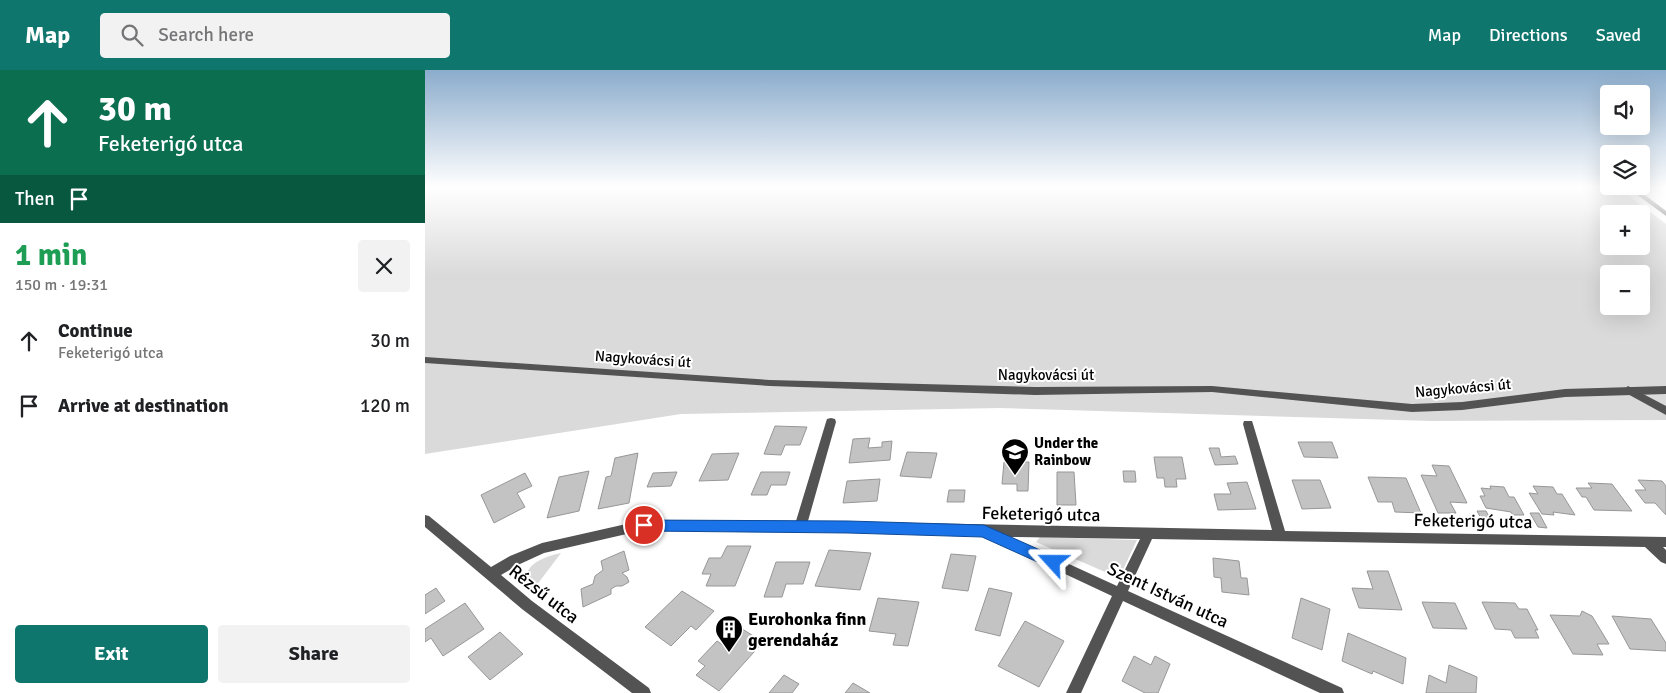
<!DOCTYPE html>
<meta charset="utf-8">
<style>
:root{--surface:#fff;--page:#f2f2f2;--text:#202124;--muted:#757577;--accent:#0f766e}
body{margin:0;font-family:Signika,sans-serif;background:var(--page);color:var(--text);height:100vh;display:flex;flex-direction:column;font-size:19px;white-space:nowrap}
*{box-sizing:border-box;margin:0}
p{font-size:16px;color:var(--muted)}
.icon{flex:none;width:28px;height:28px;fill:none;stroke:currentColor;stroke-width:2;stroke-linecap:round;stroke-linejoin:round}
.map{position:relative;flex:1;overflow:hidden}
.drawer{display:flex;flex-direction:column;background:var(--surface);width:425px}
.drawer>*{flex:none}
.banner{background:#0b6e4f;color:#fff;overflow:hidden}
.tools{position:absolute;left:1175px;top:15px;display:grid;gap:10px}
.tools a{display:grid;place-items:center;width:50px;height:50px;border-radius:5px;background:var(--surface);box-shadow:0 5px 20px #0002;font-size:25px}
.pin{position:absolute;display:grid;place-items:center;width:42px;height:42px;color:#fff;margin:-21px;border:2px solid #fff;border-radius:50%;box-shadow:0 1px 5px #0007}
.me{position:absolute;width:55px;margin:-28px;rotate:294deg;stroke-linejoin:round;filter:drop-shadow(0 0 4px #0008)}
.turn{display:flex;align-items:center;gap:18px;height:105px;padding:0 15px;font-size:22px}
.turn .icon{width:65px;height:65px;stroke-width:2.5}
.turn b{display:block;font-size:35px;line-height:42px}
.then{display:flex;align-items:center;height:48px;padding:0 15px;background:#0003;gap:10px;font-size:19px}
.round{display:grid;place-items:center;flex:none;width:52px;height:52px;border-radius:5px;background:var(--page)}
.headline{display:flex;align-items:center;justify-content:space-between;height:85px;padding:0 15px}
h1{font-size:30px;font-weight:700;line-height:38px;color:#1e9e55}
.button{display:flex;gap:10px;margin-top:auto;padding:10px 15px}
.button a{flex:1;height:58px;border-radius:5px;background:var(--accent);color:#fff;font-size:20px;font-weight:700;line-height:58px;text-align:center}
.button a+a{background:var(--page);color:var(--text)}
ul{padding:0;list-style:none}
li{display:flex;align-items:center;gap:15px;height:65px;padding:0 15px}
li div{flex:1}
li b{display:block;font-size:19px}
li em{font-style:normal}
header{display:flex;align-items:center;gap:30px;box-sizing:border-box;height:70px;padding:0 25px;background:var(--accent);color:#fff}
header strong{font-size:24px}
nav{display:flex;gap:28px;margin-inline-start:auto;font-size:18px}
.search{width:350px;height:45px;background:var(--page);display:flex;align-items:center;gap:12px;box-sizing:border-box;padding:0 18px;border-radius:5px;color:var(--muted);font-size:19px}
main{display:flex;flex:1;min-height:0}
.map>svg:first-child{display:block}
.green{fill:#dadada;fill-rule:evenodd}
.building{fill:#c3c3c3;stroke:#979797}
.lines{fill:none;stroke-linecap:round;stroke-linejoin:round}
.minor{fill:#535353;fill-rule:evenodd}
.tertiary{fill:#535353;fill-rule:evenodd}
.route{fill:#1a73e8;stroke:#114b97}
.labels{text-anchor:middle;stroke-width:4;stroke-linejoin:round;paint-order:stroke}
.street-label{font-size:15px;fill:#000;stroke:#fff}
.poi-label{font-size:15px;font-weight:bold;fill:#000;stroke:#fff;text-anchor:start}
.near-street-label{font-size:18px;fill:#000;stroke:#fff}
.near-poi-label{font-size:18px;font-weight:bold;fill:#000;stroke:#fff;text-anchor:start}
</style>
<header>
<strong>Map</strong>
<div class="search"><svg class="icon" aria-label="search" viewBox="0 0 24 24"><circle cx="10" cy="10" r="6"/><path d="M15 15l6 6"/></svg>Search here</div>
<nav><a>Map</a><a>Directions</a><a>Saved</a></nav>
</header>
<main>
<section class="drawer">
<div class="banner">
<div class="turn"><svg class="icon" aria-label="ahead" viewBox="0 0 24 24"><path d="M12 20V5M6 11l6-6 6 6"/></svg><div><b>30 m</b>Feketerigó utca</div></div>
<div class="then">Then<svg class="icon" aria-label="arrive" viewBox="0 0 24 24"><path d="M6 21V4h12l-3 4 3 4H6"/></svg></div>
</div>
<div class="headline"><div><h1>1 min</h1><p>150 m · 19:31</p></div><a class="round"><svg class="icon" aria-label="close" viewBox="0 0 24 24"><path d="M6 6l12 12M18 6L6 18"/></svg></a></div>
<ul>
<li><svg class="icon" aria-label="ahead" viewBox="0 0 24 24"><path d="M12 20V5M6 11l6-6 6 6"/></svg><div><b>Continue</b><p>Feketerigó utca</p></div><em>30 m</em></li>
<li><svg class="icon" aria-label="arrive" viewBox="0 0 24 24"><path d="M6 21V4h12l-3 4 3 4H6"/></svg><div><b>Arrive at destination</b></div><em>120 m</em></li>
</ul>
<div class="button"><a>Exit</a><a>Share</a></div>
</section>
<div class="map">
<svg width="1241" height="623" viewBox="0 0 1241 623">
<rect width="100%" height="100%" fill="#fff"/>
<path class="green" d="M0 118H1194L1241 154V350L1006 351 574 338 256 344 0 384ZM1184 144H1216V176H1184ZM1184 204H1216V236H1184Z
M615 467 712 470 694 508 611 472Z
M136 483 108 520 100 513C100 493 119 487 136 483Z"/>
<path class="building" d="M350 356 382 357 375 375H360L356 385 339 384Z
M445 368 443 378 457 377V372L467 371 465 390 424 393 428 369Z
M873 372H907L913 388 879 387Z
M784 378H794L796 387 810 386 813 394 790 395Z
M482 382 512 383 506 408 475 406Z
M213 383 204 433 173 439 181 407 186 406 190 388Z
M314 383 303 410 274 411 287 384Z
M729 387H757L761 409H751L752 417H740L739 408H732Z
M579 392H604L603 421H592V414H577Z
M1007 395 1024 396 1042 433 1025 432 1031 443H1013L996 405 1012 406Z
M164 401 154 441 122 448 134 407Z
M698 401H710L711 412H699Z
M252 402 246 416 222 417 228 403Z
M336 402H365L361 415H346L342 425H326Z
M632 402H649L651 435H632Z
M100 403 107 416 92 423 100 437 69 453 56 425Z
M943 407 981 408 996 443 970 442 967 432H953Z
M455 409 452 431 418 433 422 411Z
M867 410H895L906 438 877 439Z
M1213 410 1237 411 1241 416V445L1230 433H1220L1210 420H1221Z
M822 412 831 439 793 440 789 424H806L802 413Z
M1163 413 1187 414 1207 441 1169 440 1161 427H1157L1151 418H1167Z
M1065 416 1079 417 1084 427H1089L1099 445H1088L1086 442 1061 438 1055 426H1060L1056 418 1066 419Z
M1108 416 1128 417 1132 424H1137L1150 445 1128 442 1129 445 1117 444 1104 423 1113 424Z
M524 420H540L539 432H522Z
M1052 441H1061L1069 456H1060Z
M1105 443H1114L1122 458 1113 457Z
M302 476H326L310 516H281L286 504H277L284 488H296Z
M404 480 446 483 435 520 390 516Z
M199 481 204 500 197 503 202 507 204 512 197 516H191L186 519V524L158 537 156 519 168 514 170 506 178 500 176 491Z
M526 484 551 486 543 521 517 518Z
M788 488 814 491 816 508H822L824 525 797 522 796 508 789 507Z
M351 492H385L378 514H361L357 527H339Z
M942 501H963L977 540 934 538 927 518 948 519Z
M11 518 20 531 0 544V525Z
M564 518 587 523 575 566 550 560Z
M257 521 289 541 271 560 266 556 246 576 220 557Z
M453 528 494 532 483 576 468 575 471 564 444 561Z
M876 528 905 539 897 580 867 568Z
M997 532 1030 533 1042 559 1008 558Z
M1057 532 1090 533 1094 539H1102L1113 560H1110L1114 568H1090L1086 560 1070 559Z
M40 533 59 559 18 586 6 568 0 572V559Z
M1157 541 1167 546 1184 574H1172L1178 585 1148 584 1125 545 1155 546Z
M1187 546 1226 549 1241 573V581L1205 579Z
M600 551 639 571 614 617 573 596Z
M314 557 338 572 294 621 271 605 280 596 273 591 292 571 298 575Z
M75 562 98 584 65 610 43 587Z
M923 563 981 588 978 614 948 601 947 604 917 591Z
M709 586 726 595 730 586 745 594 733 623H720L697 611Z
M1024 595 1052 607 1051 623H1001L1004 605 1021 613Z
M359 605 374 614 367 623H344Z
M428 613 445 623H420Z"/>
<g class="lines">
<path class="minor" d="M1203 118H1211L1241 141V146Z
M1203 316 1241 336V345L1199 322 1198 320Z
M406 348 410 349 411 352 383 451 847 460 818 354 819 351H827L828 354 860 461 1241 467V477H1238L1241 480V494L1236 492 1220 477 727 469 703 521 917 618 919 623H895L698 531 656 623H641L687 526 559 466 438 462 219 460 119 483 95 494 76 505 107 531 224 618 226 623H207L97 539 0 457V445L4 446 66 497 85 486 117 473 219 450 371 451 401 352 402 349ZM585 467 715 469 692 516Z"/>
<path class="tertiary" d="M0 287 345 310 610 317 787 316 987 334 1037 332 1140 319 1241 316V324L1140 327 1037 340 987 342 787 322 610 325 345 316 0 293Z"/>
</g>
<linearGradient id="sky" x2="0" y2="1"><stop stop-color="#8baccc"/><stop offset="0.57" stop-color="#fff"/><stop offset="1" stop-color="#fff" stop-opacity="0"/></linearGradient>
<rect width="1241" height="206" fill="url(#sky)"/>
<path class="route" d="M219 450 423 451 559 455 633 488 635 492 633 497 628 499 557 467 423 463 219 461 214 460 212 455 214 451Z"/>
<defs>
<g id="school-pin" transform="scale(1.4375)"><path d="M0 17L-7.5 6A9.5 9.5 0 1 1 7.5 6Z" fill="#000" stroke="#fff"/><path d="M0-5L7-2L0 1L-7-2ZM-4 1L0 2.5L4 1V4Q0 6-4 4Z" fill="#fff"/></g>
<g id="building-pin" transform="scale(1.4375)"><path d="M0 17L-7.5 6A9.5 9.5 0 1 1 7.5 6Z" fill="#000" stroke="#fff"/><path d="M-4-6H4V6H1V3H-1V6H-4ZM-2.5-4.3h1.7v1.8h-1.7ZM.8-4.3h1.7v1.8H.8ZM-2.5-1h1.7V.8h-1.7ZM.8-1h1.7V.8H.8Z" fill="#fff"/></g>
</defs>
<g fill-rule="evenodd">
<use href="#school-pin" x="590" y="382"/>
<use href="#building-pin" x="304" y="559"/>
</g>
<g class="labels">
<g class="street-label">
<text transform="translate(218 289) rotate(4)" y="5">Nagykovácsi út</text>
<text x="621" y="310">Nagykovácsi út</text>
<text transform="translate(1038 318) rotate(-5)" y="5">Nagykovácsi út</text>
</g>
<g class="poi-label">
<text x="609" y="378">Under the<tspan x="609" dy="17">Rainbow</tspan></text>
</g>
<g class="near-street-label">
<text transform="translate(616 444) rotate(1)" y="6">Feketerigó utca</text>
<text transform="translate(1048 451) rotate(1)" y="6">Feketerigó utca</text>
<text transform="translate(119 524) rotate(38)" y="6">Rézsű utca</text>
<text transform="translate(743 525) rotate(25)" y="6">Szent István utca</text>
</g>
<g class="near-poi-label">
<text x="323" y="555">Eurohonka finn<tspan x="323" dy="21">gerendaház</tspan></text>
</g>
</g>
</svg>
<div class="tools">
<a><svg class="icon" aria-label="sound" viewBox="0 0 24 24"><path d="M4 9h4l5-4v14l-5-4H4zM17 9q2 3 0 6"/></svg></a>
<a><svg class="icon" aria-label="layers" viewBox="0 0 24 24"><path d="M12 4l9 5-9 5-9-5zM3 14l9 5 9-5"/></svg></a>
<a>+</a>
<a>−</a>
</div>
<div class="pin" style="left:219px;top:455px;background:#d93025"><svg class="icon" aria-label="arrive" viewBox="0 0 24 24"><path d="M6 21V4h12l-3 4 3 4H6"/></svg></div>
<svg class="me" style="left:628px;top:492px" viewBox="-20 -20 40 40"><path d="M0-17L14 15 0 8-14 15z" fill="#1a73e8" stroke="#fff" stroke-width="4"/></svg>
</div>
</main>
